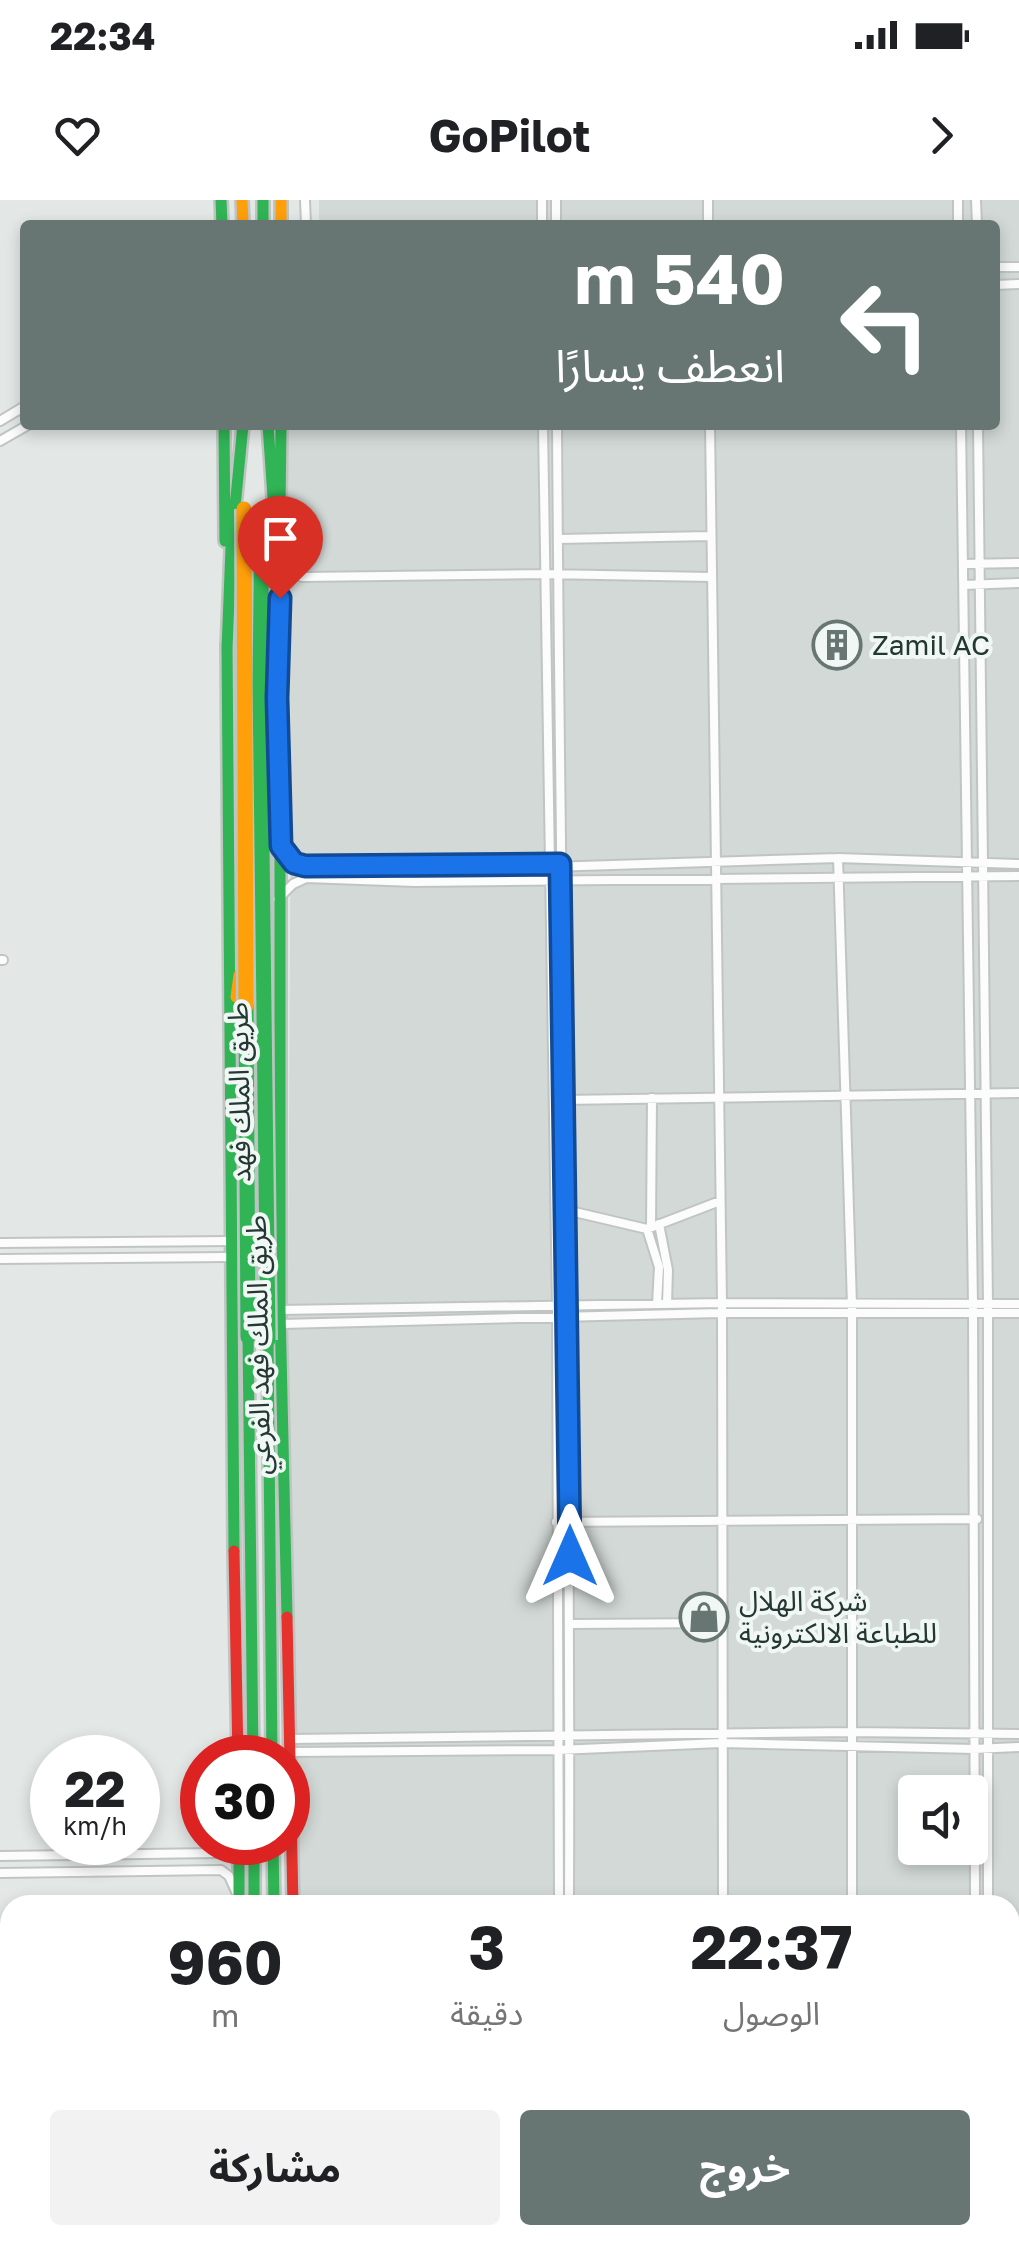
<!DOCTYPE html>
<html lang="ar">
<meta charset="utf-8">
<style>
:root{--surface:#fff;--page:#f2f2f2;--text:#202124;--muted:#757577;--accent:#677672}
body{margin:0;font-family:"Golos Text","Noto Sans Arabic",sans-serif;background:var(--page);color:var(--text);direction:rtl;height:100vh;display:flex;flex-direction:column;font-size:38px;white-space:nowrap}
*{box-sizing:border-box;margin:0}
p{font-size:32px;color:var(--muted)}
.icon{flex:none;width:55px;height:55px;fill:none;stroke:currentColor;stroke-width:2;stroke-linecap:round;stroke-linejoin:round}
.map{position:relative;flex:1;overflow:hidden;direction:ltr}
.drawer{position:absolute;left:0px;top:1695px;width:1020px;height:350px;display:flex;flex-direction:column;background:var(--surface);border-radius:30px 30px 0 0;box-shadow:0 5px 15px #0003;direction:rtl}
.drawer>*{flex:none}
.top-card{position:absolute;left:20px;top:20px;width:980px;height:210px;border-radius:10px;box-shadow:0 5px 15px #0003;direction:rtl;background:#677672;color:#fff;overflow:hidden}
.fabs{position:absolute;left:898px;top:1575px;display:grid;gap:20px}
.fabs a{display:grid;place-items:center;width:90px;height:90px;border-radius:10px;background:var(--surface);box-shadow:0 5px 15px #0003;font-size:50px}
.speed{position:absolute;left:30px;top:1535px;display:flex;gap:20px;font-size:50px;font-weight:700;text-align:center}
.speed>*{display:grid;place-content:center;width:130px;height:130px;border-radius:50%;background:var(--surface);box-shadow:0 5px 15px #0003;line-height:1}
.speed small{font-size:25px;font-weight:400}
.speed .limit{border:15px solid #d22;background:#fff;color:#111}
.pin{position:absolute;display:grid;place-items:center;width:85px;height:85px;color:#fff;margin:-102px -42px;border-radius:50% 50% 50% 0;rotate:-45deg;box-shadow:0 0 10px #0007}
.pin .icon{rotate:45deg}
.me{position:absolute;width:110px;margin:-55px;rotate:0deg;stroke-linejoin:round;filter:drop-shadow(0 0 8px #0008)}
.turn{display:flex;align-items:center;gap:35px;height:210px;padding:0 50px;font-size:45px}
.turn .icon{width:130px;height:130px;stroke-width:2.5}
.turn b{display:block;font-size:70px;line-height:85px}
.eta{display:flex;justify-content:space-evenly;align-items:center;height:170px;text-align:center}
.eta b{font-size:60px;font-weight:700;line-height:70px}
.cta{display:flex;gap:20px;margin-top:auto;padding:20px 50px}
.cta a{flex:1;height:115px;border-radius:10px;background:var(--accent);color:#fff;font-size:40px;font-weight:700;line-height:115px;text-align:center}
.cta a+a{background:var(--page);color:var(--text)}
.status{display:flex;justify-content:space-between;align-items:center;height:70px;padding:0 50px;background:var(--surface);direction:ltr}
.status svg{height:28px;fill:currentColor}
header{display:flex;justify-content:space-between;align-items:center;height:130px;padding:0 50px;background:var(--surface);font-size:45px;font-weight:700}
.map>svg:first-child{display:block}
.built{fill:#d2d9d6;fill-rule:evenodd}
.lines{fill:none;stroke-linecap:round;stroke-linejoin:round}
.street-casing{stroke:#c0c5c3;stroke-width:12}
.fast-casing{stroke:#c0c5c3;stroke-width:16}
.slow-casing{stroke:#c0c5c3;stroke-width:16}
.jam-casing{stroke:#c0c5c3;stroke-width:16}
.street{stroke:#fbfcfb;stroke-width:8}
.fast{stroke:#30b455;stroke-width:11}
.slow{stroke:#ff9f0a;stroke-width:11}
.jam{stroke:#e5322d;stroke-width:11}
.fast-bridge-casing{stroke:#bcc4c2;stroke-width:20;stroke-linecap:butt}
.slow-bridge-casing{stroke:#bcc4c2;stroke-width:20;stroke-linecap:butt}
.fast-bridge{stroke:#30b455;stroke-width:15}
.slow-bridge{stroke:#ff9f0a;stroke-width:15}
.route-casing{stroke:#114b97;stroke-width:25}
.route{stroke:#1a73e8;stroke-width:18}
.labels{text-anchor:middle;stroke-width:8;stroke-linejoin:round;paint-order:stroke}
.poi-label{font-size:28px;fill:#243833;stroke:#f1f7f4;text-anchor:start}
.street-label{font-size:28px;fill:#243833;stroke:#f1f7f4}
</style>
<div class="status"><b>22:34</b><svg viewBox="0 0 49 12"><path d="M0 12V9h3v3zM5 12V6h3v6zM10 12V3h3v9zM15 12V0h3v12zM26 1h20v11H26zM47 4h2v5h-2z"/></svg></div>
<header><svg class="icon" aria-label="forward" viewBox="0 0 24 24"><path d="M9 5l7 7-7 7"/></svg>GoPilot<svg class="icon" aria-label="heart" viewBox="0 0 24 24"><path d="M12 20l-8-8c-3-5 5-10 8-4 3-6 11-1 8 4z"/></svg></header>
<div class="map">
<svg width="1019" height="2045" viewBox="0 0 1019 2045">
<rect width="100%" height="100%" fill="#e3e8e6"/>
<path class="built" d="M319 0H1019V2045H302V2035H1010V1705H294L288 1097 291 576 287 225H995V25H319ZM915 1592H970V1648H915Z"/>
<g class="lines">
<g class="street-casing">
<path id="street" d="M305 0 306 25
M542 0V25
M556 0V25
M708 0V25
M958 0V25
M976 0 977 25
M995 67H1019
M995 85 1019 84
M0 221 25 206
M543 225 557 1106 559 1705
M557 225C560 718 571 1212 569 1705
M710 225 722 1103 723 1705
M961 225 973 1106 975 1705
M978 225 988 1104V1705
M0 241 28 225
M558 339 711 336
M963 364 1019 363
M302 377 545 374 711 377
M964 385 1019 383
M281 646 294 663 305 667H549L838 658 1019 664
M838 658 852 1105V1705
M278 699 293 684 306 678 415 682 1019 676
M0 760H3
M562 900 1019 893
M566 1010 647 1029 720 1001
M659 1024 668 1070 667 1104
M651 1027 652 898
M647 1029 659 1067 657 1104
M0 1043 230 1041
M0 1059 229 1057
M280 1110 722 1103 1019 1104
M281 1124 720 1113H1019
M556 1322 977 1319
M570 1424 721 1423
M290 1539 852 1532 1019 1534
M290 1552 558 1550 721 1543 974 1549 1019 1547
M0 1656 216 1653 228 1642
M0 1673 221 1670 229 1676 237 1694
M1010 1737 1019 1738
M1010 1956 1019 1955
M1010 1968H1019
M426 2035V2045
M563 2035 564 2045
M573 2035V2045
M729 2035V2045
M981 2035V2045
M995 2035V2045"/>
</g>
<g class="fast-casing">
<path id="fast" d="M221 0 222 25
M263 0V25
M224 225 225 341
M268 225 280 398
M280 311 281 225
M280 390V1110L287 1417
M227 444 234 1351
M227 449 231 348 243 225
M248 1137 253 1558
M268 1140 272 1558
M239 1642V1705
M254 1642V1705
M273 1642 274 1705
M240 2035V2045
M295 2035V2045"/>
</g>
<g class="slow-casing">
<path id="slow" d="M242 0 243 25
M281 0V25
M236 797 239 775 247 770 260 775 266 784
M257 2035V2045
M277 2035V2045"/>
</g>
<g class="jam-casing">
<path id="jam" d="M234 1351 238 1558
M287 1417 293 1705"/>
</g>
<use href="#street" class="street"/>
<use href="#fast" class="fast"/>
<use href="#slow" class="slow"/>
<use href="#jam" class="jam"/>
<g class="fast-bridge-casing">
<path id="fast-bridge" d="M262 309 260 484 268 1140
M246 806 248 1137"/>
</g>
<g class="slow-bridge-casing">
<path id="slow-bridge" d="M244 309 246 806"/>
</g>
<use href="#fast-bridge" class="fast-bridge"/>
<use href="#slow-bridge" class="slow-bridge"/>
</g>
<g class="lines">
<g class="route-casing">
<path id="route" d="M280 398 277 498 281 646 294 663 305 666 560 664 570 1356"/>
</g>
<use href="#route" class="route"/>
</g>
<defs>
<g id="building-ring" transform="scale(2.5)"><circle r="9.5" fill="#f1f7f4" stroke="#677672" stroke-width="1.5"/><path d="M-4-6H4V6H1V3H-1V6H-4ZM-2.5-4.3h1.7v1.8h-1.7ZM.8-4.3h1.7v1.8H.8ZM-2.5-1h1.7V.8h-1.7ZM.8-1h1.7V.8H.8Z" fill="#677672"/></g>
<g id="shop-ring" transform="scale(2.5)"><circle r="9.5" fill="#f1f7f4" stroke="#677672" stroke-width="1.5"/><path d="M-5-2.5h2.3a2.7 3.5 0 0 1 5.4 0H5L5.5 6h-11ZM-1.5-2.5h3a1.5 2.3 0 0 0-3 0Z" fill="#677672"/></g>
</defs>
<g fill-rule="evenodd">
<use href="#building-ring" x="837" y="445"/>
<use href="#shop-ring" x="704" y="1417"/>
</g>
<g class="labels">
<g class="poi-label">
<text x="872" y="455">Zamil AC</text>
<text x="739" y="1411">شركة الهلال<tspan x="739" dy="32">للطباعة الالكترونية</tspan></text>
</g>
<g class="street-label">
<text transform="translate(239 892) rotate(-91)" y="10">طريق الملك فهد</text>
<text transform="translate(258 1145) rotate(-91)" y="10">طريق الملك فهد الفرعي</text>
</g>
</g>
</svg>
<div class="fabs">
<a><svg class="icon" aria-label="sound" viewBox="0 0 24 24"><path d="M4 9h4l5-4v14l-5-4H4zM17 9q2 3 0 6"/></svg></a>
</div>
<div class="speed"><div>22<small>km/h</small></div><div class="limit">30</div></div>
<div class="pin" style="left:280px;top:398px;background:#d93025"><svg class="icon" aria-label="arrive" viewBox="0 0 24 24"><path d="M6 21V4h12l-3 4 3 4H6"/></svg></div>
<svg class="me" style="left:570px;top:1356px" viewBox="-20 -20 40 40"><path d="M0-17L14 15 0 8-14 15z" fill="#1a73e8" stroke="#fff" stroke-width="4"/></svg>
<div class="top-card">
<div class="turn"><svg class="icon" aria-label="left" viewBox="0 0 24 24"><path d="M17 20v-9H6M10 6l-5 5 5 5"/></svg><div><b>540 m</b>انعطف يسارًا</div></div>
</div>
<section class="drawer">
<div class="eta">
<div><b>22:37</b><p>الوصول</p></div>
<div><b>3</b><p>دقيقة</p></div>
<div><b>960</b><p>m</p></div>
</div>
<div class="cta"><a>خروج</a><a>مشاركة</a></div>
</section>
</div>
